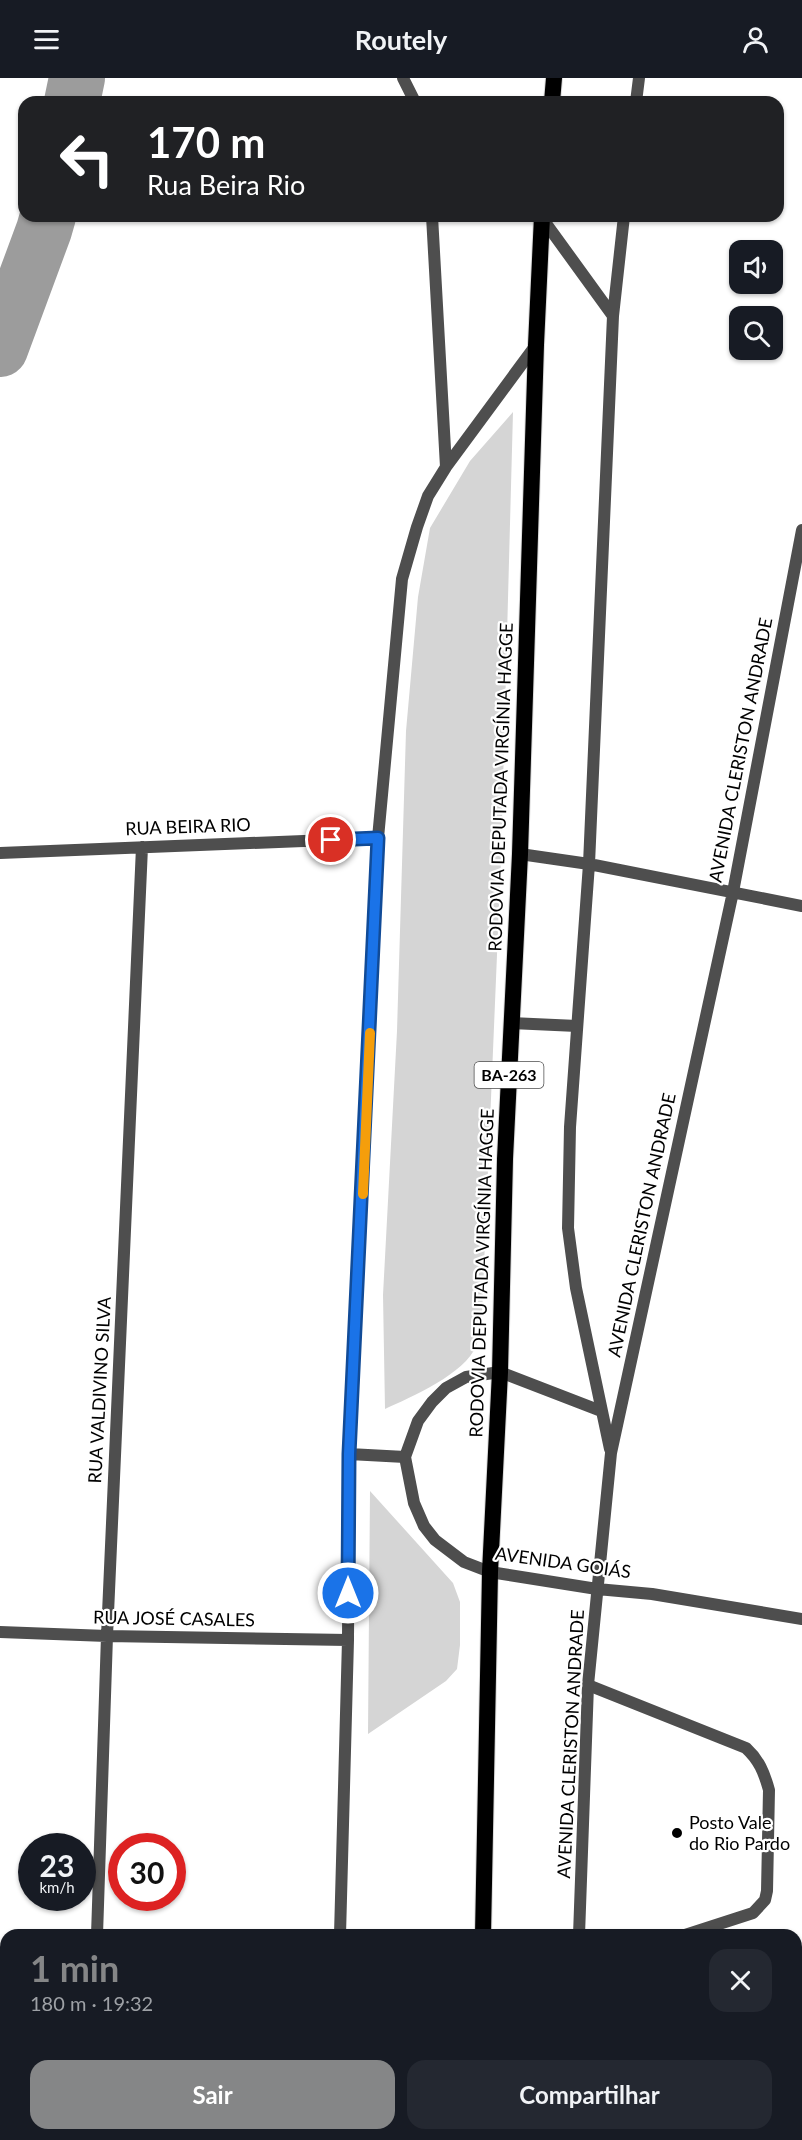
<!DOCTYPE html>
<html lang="pt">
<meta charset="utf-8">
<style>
:root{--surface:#171b24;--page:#242831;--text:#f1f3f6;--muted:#9ea1a6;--accent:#858687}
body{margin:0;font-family:Lato,sans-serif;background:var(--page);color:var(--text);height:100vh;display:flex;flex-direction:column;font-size:22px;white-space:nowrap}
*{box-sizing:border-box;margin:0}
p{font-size:20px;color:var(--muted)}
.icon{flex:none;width:33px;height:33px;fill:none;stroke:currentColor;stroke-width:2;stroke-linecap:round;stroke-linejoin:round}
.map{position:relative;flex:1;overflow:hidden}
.panel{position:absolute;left:0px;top:1851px;width:802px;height:212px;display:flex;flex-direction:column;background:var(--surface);border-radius:18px 18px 0 0;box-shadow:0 2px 4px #0004}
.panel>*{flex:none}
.banner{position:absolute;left:18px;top:18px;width:766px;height:126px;border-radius:18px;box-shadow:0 2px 4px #0004;background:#202124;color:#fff;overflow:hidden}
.buttons{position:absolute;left:729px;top:162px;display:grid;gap:12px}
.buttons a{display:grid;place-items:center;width:54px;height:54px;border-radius:12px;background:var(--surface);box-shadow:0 2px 4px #0004;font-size:30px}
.speed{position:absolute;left:18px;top:1755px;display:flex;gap:12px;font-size:30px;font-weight:700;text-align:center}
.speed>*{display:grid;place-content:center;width:78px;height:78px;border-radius:50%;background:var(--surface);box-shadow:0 2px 4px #0004;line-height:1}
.speed small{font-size:15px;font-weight:400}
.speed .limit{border:9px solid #d22;background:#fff;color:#111}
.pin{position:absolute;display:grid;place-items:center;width:51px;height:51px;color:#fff;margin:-26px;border:3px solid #fff;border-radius:50%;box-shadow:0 2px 6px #0007}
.me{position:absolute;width:66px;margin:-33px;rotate:0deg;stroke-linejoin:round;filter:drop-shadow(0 0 4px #0008)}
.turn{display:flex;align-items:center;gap:21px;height:126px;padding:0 30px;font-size:27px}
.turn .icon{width:78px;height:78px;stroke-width:2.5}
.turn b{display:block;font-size:42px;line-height:51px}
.round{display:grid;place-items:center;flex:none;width:63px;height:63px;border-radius:18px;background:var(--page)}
.overview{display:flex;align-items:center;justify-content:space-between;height:102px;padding:0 30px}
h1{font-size:36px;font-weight:700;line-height:45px;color:var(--accent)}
.action{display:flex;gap:12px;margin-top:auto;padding:12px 30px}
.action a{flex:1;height:69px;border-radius:18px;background:var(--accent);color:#fff;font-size:24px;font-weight:700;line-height:69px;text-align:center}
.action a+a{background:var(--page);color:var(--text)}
header{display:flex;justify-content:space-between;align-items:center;height:78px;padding:0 30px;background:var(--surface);font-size:27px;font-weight:700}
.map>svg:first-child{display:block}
.green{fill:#d5d5d5}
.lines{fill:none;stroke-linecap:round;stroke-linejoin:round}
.river{stroke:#9c9c9c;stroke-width:56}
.trunk-casing{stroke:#dbdbdb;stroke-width:18}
.service{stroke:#4e4e4e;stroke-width:12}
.minor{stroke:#4e4e4e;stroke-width:12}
.trunk{stroke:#000;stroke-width:16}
.route-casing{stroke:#114b97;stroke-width:15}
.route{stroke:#1a73e8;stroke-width:10}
.slow{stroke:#f59e0b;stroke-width:10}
.poi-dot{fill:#000;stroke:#fff;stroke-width:2}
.labels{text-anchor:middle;stroke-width:4.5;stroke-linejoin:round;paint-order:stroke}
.shield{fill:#fff;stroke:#4c4c4c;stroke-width:1.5}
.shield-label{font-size:16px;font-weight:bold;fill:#000}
.street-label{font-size:18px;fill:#000;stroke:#fff}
.poi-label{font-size:18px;fill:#000;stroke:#fff;text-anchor:start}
</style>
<header><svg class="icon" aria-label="menu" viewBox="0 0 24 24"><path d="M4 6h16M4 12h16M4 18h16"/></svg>Routely<svg class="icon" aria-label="person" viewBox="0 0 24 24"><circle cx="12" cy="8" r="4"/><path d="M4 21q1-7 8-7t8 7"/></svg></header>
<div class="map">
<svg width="802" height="2062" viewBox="0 0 802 2062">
<rect width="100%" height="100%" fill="#fff"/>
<path class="green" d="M513 334 501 781 482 1236C480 1246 480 1259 476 1268 465 1296 411 1319 385 1331L383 1217 397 953 406 653 418 519 430 450 470 383Z
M370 1413 453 1505 460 1524V1567L457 1591 446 1603 368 1656Z"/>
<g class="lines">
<path class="river" d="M72 24 77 0
M0 271 44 152 48 138"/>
<g class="trunk-casing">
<path id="trunk" d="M552 24 554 0
M483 1857 490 1494 500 1294 505 1081 520 776 536 267 542 138
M479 2062V2056"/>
</g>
<path class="service" d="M588 1607 746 1670C759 1682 764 1694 769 1712L767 1813 765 1822 753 1835 685 1857"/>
<path class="minor" d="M403 0 415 24
M636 24 639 0
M432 138 446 389
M542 140 613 238 589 786 570 1049 568 1150 576 1210 610 1371
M613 238 624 138
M0 775 378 760
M520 776 589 786 802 828
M511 945 577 948
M349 1376 405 1379 414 1425 424 1448 435 1462 464 1484 490 1494 597 1511 652 1516 802 1541
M405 1379 418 1343 432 1324 446 1310 466 1299 500 1294 601 1333
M0 1554 107 1558 348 1562
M97 1857 107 1558 142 769
M340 1857 348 1562 349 1376 378 760 402 501 417 449 428 418 446 389 536 267
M579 1857 588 1607 611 1375 733 814 802 452
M0 2030 6 2031
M335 2056V2062
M398 2056 411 2062
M550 2056 574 2062
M785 2056 802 2061
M91 2062V2056"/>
<use href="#trunk" class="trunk"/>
</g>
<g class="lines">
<g class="route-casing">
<path id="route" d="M331 762 378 760 349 1376 348 1515"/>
</g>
<use href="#route" class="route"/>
<path class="slow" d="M363 1116 370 955"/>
</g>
<circle class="poi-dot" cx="677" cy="1755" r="6"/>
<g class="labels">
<rect class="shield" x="474.5" y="984" width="69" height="26" rx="4.5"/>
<g class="shield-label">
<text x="509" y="1003">BA-263</text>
</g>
<g class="street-label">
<text transform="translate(741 672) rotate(-79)" y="6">AVENIDA CLERISTON ANDRADE</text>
<text transform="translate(501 709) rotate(-88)" y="6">RODOVIA DEPUTADA VIRGÍNIA HAGGE</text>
<text transform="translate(188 749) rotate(-2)" y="6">RUA BEIRA RIO</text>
<text transform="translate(642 1147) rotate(-78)" y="6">AVENIDA CLERISTON ANDRADE</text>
<text transform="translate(482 1195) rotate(-88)" y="6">RODOVIA DEPUTADA VIRGÍNIA HAGGE</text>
<text transform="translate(100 1312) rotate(-87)" y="6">RUA VALDIVINO SILVA</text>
<text transform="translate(563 1485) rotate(8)" y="6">AVENIDA GOIÁS</text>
<text transform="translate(174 1541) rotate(1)" y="6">RUA JOSÉ CASALES</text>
<text transform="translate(571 1666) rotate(-87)" y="6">AVENIDA CLERISTON ANDRADE</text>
</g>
<g class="poi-label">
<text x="689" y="1751">Posto Vale<tspan x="689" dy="21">do Rio Pardo</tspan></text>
</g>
</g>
</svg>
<div class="buttons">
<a><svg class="icon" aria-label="sound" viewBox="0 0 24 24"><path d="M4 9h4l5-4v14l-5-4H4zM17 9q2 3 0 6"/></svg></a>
<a><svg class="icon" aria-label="search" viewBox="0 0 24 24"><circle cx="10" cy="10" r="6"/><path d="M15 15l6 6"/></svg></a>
</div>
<div class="speed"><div>23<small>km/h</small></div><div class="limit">30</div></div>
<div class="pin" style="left:331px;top:762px;background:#d93025"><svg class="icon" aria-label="arrive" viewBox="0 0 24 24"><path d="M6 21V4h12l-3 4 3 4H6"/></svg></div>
<svg class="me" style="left:348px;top:1515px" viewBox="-20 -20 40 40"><circle r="17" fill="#1a73e8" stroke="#fff" stroke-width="3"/><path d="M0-11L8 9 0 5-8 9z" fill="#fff"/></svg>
<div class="banner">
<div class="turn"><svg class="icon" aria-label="left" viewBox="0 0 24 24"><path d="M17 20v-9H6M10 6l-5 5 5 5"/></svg><div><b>170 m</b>Rua Beira Rio</div></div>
</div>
<section class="panel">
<div class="overview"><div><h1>1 min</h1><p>180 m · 19:32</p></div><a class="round"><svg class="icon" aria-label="close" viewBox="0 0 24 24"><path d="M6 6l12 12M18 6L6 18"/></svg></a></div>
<div class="action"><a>Sair</a><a>Compartilhar</a></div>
</section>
</div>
